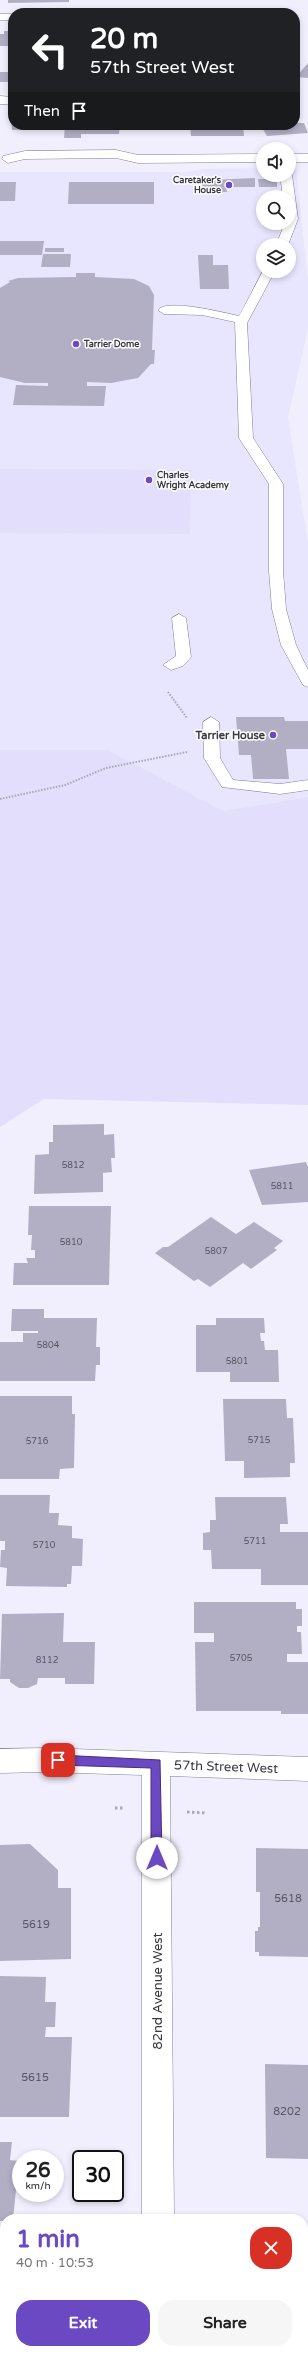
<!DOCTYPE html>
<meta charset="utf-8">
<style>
:root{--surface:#fff;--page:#f6f6f6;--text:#222;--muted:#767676;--accent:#6a49c2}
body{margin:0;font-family:"Varela Round",sans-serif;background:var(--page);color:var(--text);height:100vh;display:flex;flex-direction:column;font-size:15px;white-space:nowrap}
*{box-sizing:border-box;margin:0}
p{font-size:13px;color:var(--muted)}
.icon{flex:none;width:22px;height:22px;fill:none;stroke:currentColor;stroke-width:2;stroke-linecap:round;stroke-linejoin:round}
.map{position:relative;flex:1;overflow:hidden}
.panel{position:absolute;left:0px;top:2214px;width:308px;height:140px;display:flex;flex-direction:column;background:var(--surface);border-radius:16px 16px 0 0;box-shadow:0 2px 6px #0003}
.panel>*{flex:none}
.top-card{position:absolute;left:8px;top:8px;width:292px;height:122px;border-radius:16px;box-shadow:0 2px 6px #0003;background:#202124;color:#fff;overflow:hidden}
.fabs{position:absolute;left:256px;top:142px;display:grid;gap:8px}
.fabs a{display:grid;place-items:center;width:40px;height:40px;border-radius:50%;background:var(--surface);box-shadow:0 2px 6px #0003;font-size:20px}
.speed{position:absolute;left:12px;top:2150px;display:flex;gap:8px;font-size:20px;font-weight:700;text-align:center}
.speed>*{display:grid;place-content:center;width:52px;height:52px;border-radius:50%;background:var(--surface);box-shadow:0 2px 6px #0003;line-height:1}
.speed small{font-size:10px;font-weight:400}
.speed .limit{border:2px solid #111;border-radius:6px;background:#fff;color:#111}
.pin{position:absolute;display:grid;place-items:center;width:34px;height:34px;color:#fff;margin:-17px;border-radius:8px;box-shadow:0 2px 6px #0006}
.me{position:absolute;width:44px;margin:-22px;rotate:0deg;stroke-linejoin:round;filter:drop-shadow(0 0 3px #0008)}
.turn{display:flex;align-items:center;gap:14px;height:84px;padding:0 16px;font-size:18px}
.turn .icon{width:52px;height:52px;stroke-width:2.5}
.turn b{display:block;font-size:28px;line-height:34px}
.then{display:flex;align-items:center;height:38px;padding:0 16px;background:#0003;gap:8px;font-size:15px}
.round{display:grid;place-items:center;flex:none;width:42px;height:42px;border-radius:16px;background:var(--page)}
.overview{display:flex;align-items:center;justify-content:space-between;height:68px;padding:0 16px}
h1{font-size:24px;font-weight:700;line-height:30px;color:var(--accent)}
.primary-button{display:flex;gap:8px;margin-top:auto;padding:8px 16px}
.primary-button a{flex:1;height:46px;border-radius:16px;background:var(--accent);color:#fff;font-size:16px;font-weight:700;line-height:46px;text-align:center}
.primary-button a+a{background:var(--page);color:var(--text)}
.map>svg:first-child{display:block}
.built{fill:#e8e5fe;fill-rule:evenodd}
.green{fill:#e2defc}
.building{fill:#b2afc5}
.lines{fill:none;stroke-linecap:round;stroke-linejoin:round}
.service-casing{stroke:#817f94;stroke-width:1}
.minor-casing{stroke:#817f94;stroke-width:1}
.tertiary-casing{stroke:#817f94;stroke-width:1}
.path-far1{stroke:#a8a7b3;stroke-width:2;stroke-dasharray:1.5 1.5;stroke-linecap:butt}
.path{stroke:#a8a7b3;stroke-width:3;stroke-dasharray:2.5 2.5;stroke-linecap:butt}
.service{fill:#fff;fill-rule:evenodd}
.minor{fill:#fff;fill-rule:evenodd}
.tertiary{fill:#fff;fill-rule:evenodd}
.route{fill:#6a49c2;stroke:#452f7e}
.poi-dot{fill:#6a49c2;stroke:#fefefe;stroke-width:1.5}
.labels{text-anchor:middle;stroke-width:3;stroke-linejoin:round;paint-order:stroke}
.far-poi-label{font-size:9px;font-weight:bold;fill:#3a3942;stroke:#fefefe;text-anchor:start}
.number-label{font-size:9px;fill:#585663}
.poi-label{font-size:11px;font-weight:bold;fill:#3a3942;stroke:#fefefe;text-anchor:end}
.near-number-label{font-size:11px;fill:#585663}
.near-street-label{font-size:13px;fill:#3a3942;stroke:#fefefe}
</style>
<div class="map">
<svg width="308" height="2354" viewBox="0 0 308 2354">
<rect width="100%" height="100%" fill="#f1effd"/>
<path class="built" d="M263 168V175H289V168H296L308 282V328L288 418 308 543V797L223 811 108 750H0V172H187L202 169ZM263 197H289V223H263ZM263 245H289V271H263Z"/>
<path class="green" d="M0 469 191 470 190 534 0 533Z
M0 750H108L223 811 308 797V1105L44 1099 0 1127Z"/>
<path class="building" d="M8 0H69V2L8 3Z
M4 31H13V46H0V34H4Z
M308 63V78L296 77Z
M0 72H13V85H9V82H0Z
M11 118H13V125H58V129L12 130Z
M295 123H304L308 133 267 136 261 126 295 125Z
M65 125H120L119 134H81V138H64Z
M130 125H177V130L130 129Z
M190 125H243L244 136H191Z
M255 178V187H226L227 192H203L202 183H209V180Z
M258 179H277V187H259Z
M0 182H16L15 201H0Z
M69 182H154V204H68Z
M0 241H44L42 255H0Z
M45 248H64V252H45Z
M43 254H71L70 267H41Z
M198 255H213V265H228L229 289H200Z
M76 273H95V277L134 279 149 286 154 295 152 350H155L154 364H151L138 378 111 383 87 382V386H106L104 406 13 405 16 385 48 386V383H25L0 377V288L10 282 8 281 18 278 76 277Z
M236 717H284L285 721H308V749H286L289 779H253L251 755H239Z
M104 1124V1135L114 1134 115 1158H111L112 1172 103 1173V1192L34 1194 35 1155 49 1154V1142H53V1125Z
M306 1162 308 1167V1202L262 1205 249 1170Z
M29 1206H111L109 1285H13L14 1263H28L26 1258H35V1250H31L32 1235H28Z
M211 1217 236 1234 254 1222 283 1241 274 1248 277 1250 251 1269 243 1263 210 1287 198 1279 194 1281 155 1253 163 1247H168Z
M12 1309H44V1318H97L96 1347H100V1365H96L95 1381H0V1342H23V1333H38V1331H11Z
M216 1318H264L265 1333H260L261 1341H264L265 1350H278L279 1382H230V1372H196V1325H216Z
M0 1396H72V1414H75L74 1468 60 1469 59 1479H0Z
M223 1399H286L287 1418H293L295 1463H290V1477L244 1478V1461H225Z
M0 1495H50L49 1513H59L58 1525 72 1526V1538L83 1539 82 1566H72L71 1584H67V1587L6 1586 7 1568 0 1567 1 1550H5V1541H0Z
M215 1497H286L288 1524H280V1532H308V1585H261V1569H212L211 1550H203V1533L210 1532V1520H216Z
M194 1602H296V1609H302V1626H297V1632H301L302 1654H287V1662H308V1714H281V1711H196L195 1642H214V1633H194Z
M64 1613 63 1642H95L94 1684H65V1678H38L37 1684 28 1688H19L10 1682V1679H0L2 1614Z
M30 1844 58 1870V1888H71V1959L0 1961V1845Z
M256 1848 308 1849V1957L259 1956V1952H255V1931H258V1927H260V1892H256Z
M0 1976 46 1977 45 2002H56L55 2027H46L45 2037H72L69 2117H0Z
M265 2064 308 2065V2159L266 2158Z
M0 2142H12L10 2160 19 2161 13 2219H5V2221H0Z"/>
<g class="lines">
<g class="service-casing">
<path id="service" d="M289 172 292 175 298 219 288 245H276L285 223H289V197H283L280 175H289Z
M263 271H275L247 323 253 438 283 484V571L286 609 296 645 308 670V687L303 685 281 645 272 609 269 571V484L239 438 235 322 202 315 164 314 158 310C166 298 225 313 239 316Z
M179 614 186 618 191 657 183 666 171 670 163 665 176 656 172 618Z
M211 717 219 722 220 758 233 780 280 784 308 780V790L280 794 222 787 204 758 203 722Z"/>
</g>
<g class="minor-casing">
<path id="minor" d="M79 10H241L247 13H73Z
M0 14H13V20H0Z
M0 96 13 97V105L0 104Z
M44 1748 308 1757V1781L170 1776 174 2219H142V1775L44 1772 0 1773V1749Z
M303 2277H308V2309H303Z"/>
</g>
<g class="tertiary-casing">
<path id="tertiary" d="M116 150 138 155 263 154V162L138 163 116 158 25 159 8 163 2 159 3 156 25 151Z
M289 154H308V162H289Z"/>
</g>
<path class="path-far1" d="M168 692 187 718
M0 799 65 785 106 768 187 752"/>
<path class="path" d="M115 1808H124
M187 1812 207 1813"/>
<use href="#service" class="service"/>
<use href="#minor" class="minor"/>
<use href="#tertiary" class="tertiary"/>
</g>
<path class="route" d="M58 1755 160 1760 162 1858 161 1861 157 1863 151 1858V1768L58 1765 52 1760Z"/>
<g class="poi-dot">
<circle cx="229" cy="185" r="4"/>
<circle cx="76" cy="344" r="4"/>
<circle cx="149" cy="480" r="4"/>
<circle cx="273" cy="735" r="4"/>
</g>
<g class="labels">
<g class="far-poi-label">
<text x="221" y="183" text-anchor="end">Caretaker's<tspan x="221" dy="10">House</tspan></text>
<text x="84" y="347">Tarrier Dome</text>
<text x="157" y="478">Charles<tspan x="157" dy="10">Wright Academy</tspan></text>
</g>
<g class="number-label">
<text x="73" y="1168">5812</text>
<text x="282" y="1189">5811</text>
<text x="71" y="1245">5810</text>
<text x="216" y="1254">5807</text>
<text x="48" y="1348">5804</text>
<text x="237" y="1364">5801</text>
<text x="259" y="1443">5715</text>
<text x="37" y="1444">5716</text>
<text x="255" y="1544">5711</text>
<text x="44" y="1548">5710</text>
<text x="241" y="1661">5705</text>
<text x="47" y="1663">8112</text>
</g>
<g class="poi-label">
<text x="265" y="739">Tarrier House</text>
</g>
<g class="near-number-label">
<text x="288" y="1902">5618</text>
<text x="36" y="1928">5619</text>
<text x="35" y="2081">5615</text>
<text x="287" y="2115">8202</text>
</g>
<g class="near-street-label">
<text transform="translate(226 1766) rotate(2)" y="5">57th Street West</text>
<text transform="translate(157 1991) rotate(-90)" y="5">82nd Avenue West</text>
</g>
</g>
</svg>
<div class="fabs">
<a><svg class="icon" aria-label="sound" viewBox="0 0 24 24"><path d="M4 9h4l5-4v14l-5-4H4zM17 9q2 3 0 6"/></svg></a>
<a><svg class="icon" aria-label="search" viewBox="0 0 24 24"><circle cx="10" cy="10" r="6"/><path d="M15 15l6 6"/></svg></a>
<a><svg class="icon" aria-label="layers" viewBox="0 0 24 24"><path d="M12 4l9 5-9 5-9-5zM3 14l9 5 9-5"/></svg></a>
</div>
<div class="speed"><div>26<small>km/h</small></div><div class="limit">30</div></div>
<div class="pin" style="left:58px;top:1760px;background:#d93025"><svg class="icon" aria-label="arrive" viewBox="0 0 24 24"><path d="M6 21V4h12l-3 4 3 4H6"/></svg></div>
<svg class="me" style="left:157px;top:1858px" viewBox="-20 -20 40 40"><circle r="19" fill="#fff"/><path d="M0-13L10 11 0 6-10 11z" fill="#6a49c2"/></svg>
<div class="top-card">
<div class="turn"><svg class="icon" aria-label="left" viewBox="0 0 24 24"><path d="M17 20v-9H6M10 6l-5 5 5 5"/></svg><div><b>20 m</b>57th Street West</div></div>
<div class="then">Then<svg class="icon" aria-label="arrive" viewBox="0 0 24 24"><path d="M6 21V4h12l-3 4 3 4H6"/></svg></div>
</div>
<section class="panel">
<div class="overview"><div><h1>1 min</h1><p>40 m · 10:53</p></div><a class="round" style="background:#d93025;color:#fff"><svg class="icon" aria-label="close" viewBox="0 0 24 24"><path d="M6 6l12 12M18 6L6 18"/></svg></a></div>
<div class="primary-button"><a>Exit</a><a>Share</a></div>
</section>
</div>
